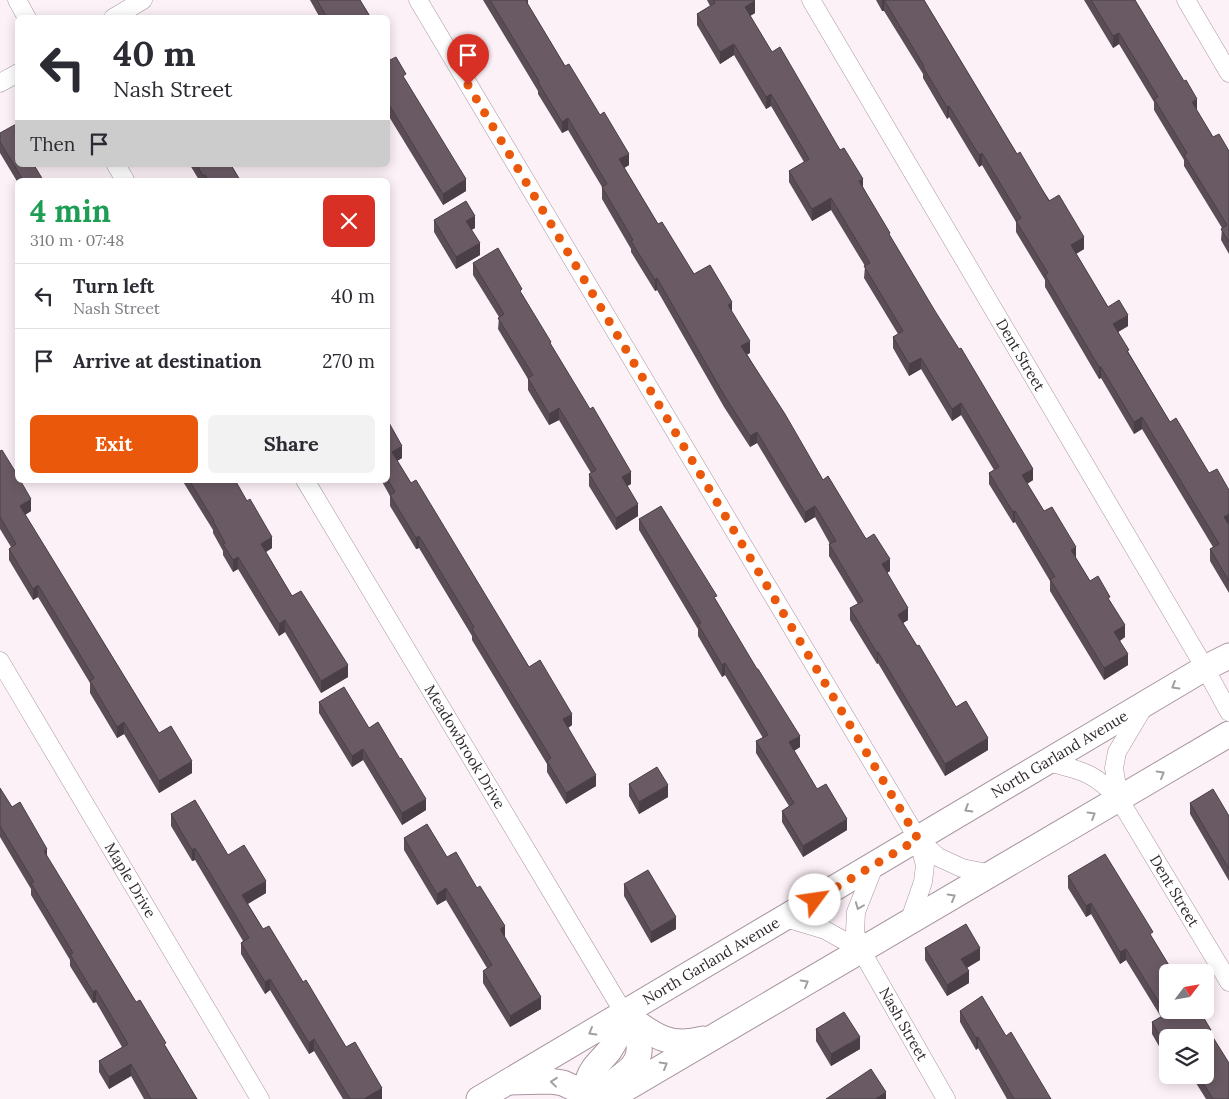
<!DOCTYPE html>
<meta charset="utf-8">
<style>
:root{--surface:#fff;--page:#f2f2f3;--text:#2b2b33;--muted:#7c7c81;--line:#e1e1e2;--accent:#ea580c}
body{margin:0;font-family:Lora,serif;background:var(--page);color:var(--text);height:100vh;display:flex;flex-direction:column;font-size:19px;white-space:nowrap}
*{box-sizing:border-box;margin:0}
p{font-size:16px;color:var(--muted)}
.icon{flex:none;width:28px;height:28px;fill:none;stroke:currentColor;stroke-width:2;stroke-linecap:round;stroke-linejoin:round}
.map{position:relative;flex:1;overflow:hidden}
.side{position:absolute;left:15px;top:178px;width:375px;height:305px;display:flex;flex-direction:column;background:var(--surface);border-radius:8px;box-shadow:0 2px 12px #0003}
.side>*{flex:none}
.banner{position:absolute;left:15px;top:15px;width:375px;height:152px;border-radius:8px;box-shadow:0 2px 12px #0003;background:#fff;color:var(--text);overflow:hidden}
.needle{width:32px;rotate:59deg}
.buttons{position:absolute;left:1159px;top:964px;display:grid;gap:10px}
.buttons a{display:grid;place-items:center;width:55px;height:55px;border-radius:8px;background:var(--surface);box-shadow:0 2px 12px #0003;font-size:25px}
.pin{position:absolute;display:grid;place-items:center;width:42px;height:42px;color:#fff;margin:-51px -21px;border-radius:50% 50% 50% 0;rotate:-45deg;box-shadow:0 0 5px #0007}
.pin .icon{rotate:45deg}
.me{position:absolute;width:55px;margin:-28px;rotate:59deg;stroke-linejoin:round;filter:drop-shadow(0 0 4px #0008)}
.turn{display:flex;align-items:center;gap:18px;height:105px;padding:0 15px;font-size:22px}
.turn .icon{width:65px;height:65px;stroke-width:2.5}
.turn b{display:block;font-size:35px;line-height:42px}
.then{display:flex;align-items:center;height:48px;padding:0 15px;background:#0003;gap:10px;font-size:19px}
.round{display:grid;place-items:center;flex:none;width:52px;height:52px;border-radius:8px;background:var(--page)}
.headline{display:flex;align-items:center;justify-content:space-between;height:85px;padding:0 15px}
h1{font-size:30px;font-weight:700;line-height:38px;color:#1e9e55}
.cta{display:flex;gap:10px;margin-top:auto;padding:10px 15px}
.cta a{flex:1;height:58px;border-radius:8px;background:var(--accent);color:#fff;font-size:20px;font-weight:700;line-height:58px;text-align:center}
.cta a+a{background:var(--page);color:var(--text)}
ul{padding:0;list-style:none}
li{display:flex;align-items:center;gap:15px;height:65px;padding:0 15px;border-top:1px solid var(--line)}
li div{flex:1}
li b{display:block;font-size:19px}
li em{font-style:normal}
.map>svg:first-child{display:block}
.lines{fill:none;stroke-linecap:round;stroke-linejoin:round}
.minor-casing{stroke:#a796a0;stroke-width:19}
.secondary-casing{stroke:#a796a0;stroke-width:27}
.minor{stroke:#fff;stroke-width:18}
.secondary{stroke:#fff;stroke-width:25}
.wall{fill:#5b4d56}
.shaded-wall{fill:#4a3f46}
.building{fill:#6a5a64;stroke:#4a3f46}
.oneway{stroke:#a29fa0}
.route{stroke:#ea580c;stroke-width:9;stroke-dasharray:0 16.2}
.labels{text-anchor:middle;stroke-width:5;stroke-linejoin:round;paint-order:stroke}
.street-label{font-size:15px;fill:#30292d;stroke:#fdf1f8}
</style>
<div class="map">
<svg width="1229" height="1099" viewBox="0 0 1229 1099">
<rect width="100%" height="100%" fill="#fdf1f8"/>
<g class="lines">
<g class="minor-casing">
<g id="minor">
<path d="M17 0 27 18"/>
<path d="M418 0 918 839 925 865 923 882 909 922"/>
<path id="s1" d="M811 0 1205 668 1229 712"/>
<path d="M1186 0 1229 73"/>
<path d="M113 18 143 0"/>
<path d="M0 83 18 73"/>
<path d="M116 165 125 180"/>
<path id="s2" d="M305 480 624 1013"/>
<path id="s3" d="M0 661 260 1099"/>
<path id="s4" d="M1048 762C1083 771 1093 772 1119 799L1229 982"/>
<path d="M1119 799 1114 768 1117 752 1145 705"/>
<path d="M918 839 938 857 962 868 992 874"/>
<path id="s5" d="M875 864 856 912 855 932 861 950 946 1099"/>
<path d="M785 918 825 930 861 950"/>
</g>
</g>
<g class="secondary-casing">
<g id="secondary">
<path d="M630 1018C654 1036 671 1048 703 1039"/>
<path d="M508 1082 550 1081 563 1083 597 1099"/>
<path d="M611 1085C617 1078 626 1074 632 1067 648 1049 634 1030 624 1013"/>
<path id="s6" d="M479 1099 1205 668 1229 656"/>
<path d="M601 1099 593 1090 588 1080C592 1067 601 1061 609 1051 617 1040 621 1027 624 1013"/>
<path d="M608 1099 1229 734"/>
</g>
</g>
<use href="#minor" class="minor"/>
<use href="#secondary" class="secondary"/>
</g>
<path class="wall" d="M310 0H360L371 18H320Z
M483 0H528V5L565 66 629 165 624 168 658 224 694 274 732 312 750 353 747 354 823 480 890 571 887 573 908 620 903 623 917 646 956 707 988 750 945 776 878 663 877 664 850 620V608L858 604 829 556V544H830L815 517 805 523 757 443 750 447 724 407 657 290 655 291 631 252V249L602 199V187L568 130 562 133 538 94V91Z
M707 0H754L755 13 750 16 772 52 840 150 863 187 890 237 1033 480 1027 484 1044 511 1076 558 1090 581 1110 601 1125 637 1120 641 1128 665 1104 680 1050 591V581L1015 522 1013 523 989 484V473L994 470 961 415 952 421 921 369 909 376 893 348V337L898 334 864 278 865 266 831 210 812 221 789 182V171L804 162 771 106 766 109 734 55 720 64 697 25V14L710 6Z
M876 0H924L1017 154 1084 249 1076 254 1108 307 1128 326 1118 332 1129 353 1170 422 1209 473 1229 490V593L1210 561V549L1213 547 1142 429 1134 434 1101 378 1099 379 1045 287V280L1016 232V222L982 165 979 167 949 117 947 119 923 78V74L884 11H882Z
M1084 0H1135L1197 111 1213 137 1229 151V254L1221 240 1222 228 1184 166V160L1154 110V102L1119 44 1113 48Z
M388 61 406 81 466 191 443 205 388 115Z
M0 133 18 165 43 180H18V183L0 153Z
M190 165H231L240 180H199Z
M434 220 475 228 471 230 480 255 456 269 434 232Z
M473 263 522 294 631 484 627 486 638 516 616 530 589 486V474L591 473 559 420 549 425 528 390V379L498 329 499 317 473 275Z
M388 421 402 458 397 461 411 483 529 667 572 725 568 728 596 786 566 804 547 772V764L472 640V636L419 548 416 549 390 506V496L381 480H388Z
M0 451 31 511 25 515 159 733 192 773 159 793 124 734 117 738 90 693V683L38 597 33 600 9 560V549L11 547 0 529Z
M182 480H235L272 548 266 552 292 596 348 677 321 693 285 632 279 636 238 569 233 572 223 555V551L213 533V530Z
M639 519 717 602 800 747 794 751 817 789 847 830 803 857 782 822V811L789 806 756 753V741L763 738 725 675 722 677 698 636V629L639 530Z
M319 702 369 728 426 810 402 825 363 760 352 767 319 713Z
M629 784 668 797 639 814 629 796Z
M0 788 12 807 47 857 136 1002 166 1047 197 1099H144L131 1076 109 1089 99 1072V1061L122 1047 96 1002 93 1003 70 966V960L31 895V889L0 837Z
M1190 803 1229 816V881L1190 814Z
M171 814 228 855 266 893 248 904 263 929 303 982 346 1047 382 1099H343L314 1051 309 1054 270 990 265 994 241 954V943L243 941 195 860 192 861 171 826Z
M404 838 447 857 541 1009 510 1027 483 983V971L487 968 446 900 437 905 404 850Z
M1068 876 1153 939 1211 1033 1229 1099H1206L1191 1075H1205V1038H1168V1062L1152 1034V1022L1161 1017 1126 960 1120 964 1091 914 1086 917 1068 888Z
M624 884 676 929 651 943 624 896Z
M925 948 980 960 967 968 969 983 947 996 925 960Z
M960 1011 1006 1036 1051 1099H1007L978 1048 976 1050 960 1022Z
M816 1029 860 1049 831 1066 816 1041Z"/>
<path class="shaded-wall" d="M882 0H884V11H882Z
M755 1V13L745 19V7Z
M1119 33V44L1113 48V36Z
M734 44V55L720 64V52Z
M771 94V106L766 109V97Z
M1197 99V111L1192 102Z
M949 106V117L947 119V107Z
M568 118V130L562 133V122Z
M982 153V165L979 167V155Z
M629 154V165L619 171V159Z
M466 179V191L443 205V194Z
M863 179V190L859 181Z
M831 198V210L812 221V209Z
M475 216V228L466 233V221Z
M1084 237V249L1071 257V245Z
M480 243V255L456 269V257Z
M657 278V290L655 291V280Z
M732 302V314L728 305Z
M1128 315V326L1113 335V324Z
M750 341V353L741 358V346Z
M921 358V369L909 376V364Z
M1099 367H1101V378L1099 379Z
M961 403V415L952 421V409Z
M559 408V420L549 425V414Z
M1142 417V429L1134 434V422Z
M757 432V443L750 447V436Z
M402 446V458L392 464V452Z
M1033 469V480L1022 487V475Z
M631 472V484L622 489V477Z
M31 499V511L20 518V506Z
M638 504V516L616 530V518Z
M815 506V517L805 523V512Z
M1015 511V522L1013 523V512Z
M1229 514V525L1224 517Z
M419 536V548L416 549V538Z
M272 537V548L261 555V544Z
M1076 547V558L1071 550Z
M238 557V569L233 572V560Z
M890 559V571L882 576V564Z
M38 585V597L33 600V589Z
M908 608V620L898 626V615Z
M285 620V632L279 636V624Z
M1125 625V637L1114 644V632Z
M878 652V663L877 664V653Z
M1128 654V665L1104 680V668Z
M725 663V675L722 677V665Z
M348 665V677L321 693V681Z
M572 714V725L563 731V719Z
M124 722V734L117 738V727Z
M800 736V747L789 754V742Z
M988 738V750L945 776V764Z
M363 749V760L352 767V756Z
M192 761V773L159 793V781Z
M596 775V786L566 804V793Z
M668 785V797L639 814V802Z
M426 799V810L402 825V813Z
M847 819V830L803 857V846Z
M195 848V860L192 861V850Z
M47 849V860L44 851Z
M266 881V893L242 907V895Z
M446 888V900L437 905V894Z
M1091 903V914L1086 917V906Z
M676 917V929L651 943V932Z
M505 926V938L500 929Z
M980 948V960L961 971V959Z
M1126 949V960L1120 964V952Z
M969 971V983L947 996V985Z
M270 979V990L265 994V982Z
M96 990V1002L93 1003V992Z
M541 997V1009L510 1027V1016Z
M860 1037V1049L831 1066V1054Z
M978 1037V1048L976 1050V1038Z
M314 1039V1051L309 1054V1043Z
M131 1064V1076L109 1089V1077Z
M382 1088V1099H364Z
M886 1092V1099H875Z"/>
<path class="building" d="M317 0H360L371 18H327Z
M490 0H528L526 1 565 66 569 64 600 115 604 112 629 154 619 159 658 224 662 222 694 274 710 265 732 302 728 305 750 341 741 346 785 414 823 480 828 476 866 539 874 534 890 559 882 564 908 608 898 615 917 646 919 645 956 707 966 701 988 738 945 764 878 652 877 653 850 608 863 601 829 544 836 541 815 506 805 512 757 432 750 436 724 395 657 278 655 280 631 241 633 240 602 187 607 184 568 118 562 122 538 82 539 81Z
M714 0H754L755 1 745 7 772 52 780 47 840 150 844 148 863 179 859 181 890 233 889 234 935 311 959 349 961 348 1033 469 1022 475 1044 511 1052 507 1076 547 1071 550 1090 581 1098 576 1110 597 1108 598 1125 625 1114 632 1128 654 1104 668 1050 579 1055 577 1015 511 1013 512 989 473 999 467 961 403 952 409 921 358 909 364 893 337 903 331 864 266 870 263 831 198 812 209 789 171 809 159 771 94 766 97 734 44 720 52 697 14 715 3Z
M884 0H924L1017 154 1020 152 1049 201 1059 195 1084 237 1071 245 1108 307 1119 300 1128 315 1113 324 1129 350 1127 351 1170 422 1176 418 1209 473 1217 469 1229 490V514L1224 517 1229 525V581L1210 549 1219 544 1142 417 1134 422 1101 367H1099L1045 275 1048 273 1016 221 1021 218 982 153 979 155 949 106 947 107 923 67 924 66Z
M1091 0H1135L1184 81 1186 80 1197 99 1192 102 1213 137 1219 134 1229 151V242L1221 229 1227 225 1184 155 1187 153 1154 99 1158 97 1119 33 1113 36Z
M396 57 406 74 403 76 466 179 443 194 388 103V61Z
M18 123V165H34L43 180H23L0 142V133Z
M197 165H231L240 180H208L205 175 203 176Z
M466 201 475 216 466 221 480 243 456 257 434 220Z
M498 248 522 289 520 291 551 342 550 343 590 409 593 407 631 472 622 477 638 504 616 518 589 474 596 470 559 408 549 414 528 378 533 375 498 318 504 314 473 263Z
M388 421 402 446 392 452 411 483 416 480 529 667 540 660 572 714 563 719 596 775 566 793 547 761 551 758 472 629 474 627 419 536 416 538 390 495 395 492 388 480Z
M2 450 18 476V480H20L31 499 20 506 159 733 171 726 192 761 159 781 124 722 117 727 90 681 94 678 38 585 33 589 9 549 16 544 0 517V451Z
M189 480H235L247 501 250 499 272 537 261 544 292 596 301 591 348 665 321 681 285 620 279 624 238 557 233 560 223 544 225 543 213 521H214Z
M661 506 717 596 714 597 757 669H758L800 736 789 742 817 789 826 784 847 819 803 846 782 811 794 803 756 741 768 735 725 663 722 665 698 624 701 623 639 519Z
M344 687 369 728 378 722 400 759 401 758 426 799 402 813 363 749 352 756 319 702Z
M657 767 668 785 639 802 629 784Z
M0 788 12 807 20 802 47 849 44 851 136 1002 140 1000 166 1043 164 1044 197 1099H151L131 1064 109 1077 99 1061 128 1044 96 990 93 992 70 954 73 953 31 883 34 882 0 826Z
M1213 789 1229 816V869L1190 803Z
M195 800 228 855 244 845 266 881 242 895 263 929 269 926 303 982 306 980 346 1047 355 1042 382 1088 364 1099H350L314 1039 309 1043 270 979 265 982 241 943 249 938 195 848 192 850 171 814Z
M427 824 447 857 456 852 477 888 480 886 505 926 500 929 541 997 510 1016 483 971 492 965 446 888 437 894 404 838Z
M1105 854 1153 932 1150 934 1173 972H1168V1010H1199L1211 1030 1209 1031 1229 1063V1099H1213L1198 1075H1205V1038H1168V1050L1152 1022 1166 1014 1126 949 1120 952 1091 903 1086 906 1068 876Z
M648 870 676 917 651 932 624 884Z
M966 924 980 948 961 959 969 971 947 985 925 948Z
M982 996 1006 1036 1011 1032 1051 1099H1014L978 1037 976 1038 960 1011Z
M844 1012 860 1037 831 1054 816 1029Z
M871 1069 886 1092 875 1099H826Z"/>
<defs><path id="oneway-chevron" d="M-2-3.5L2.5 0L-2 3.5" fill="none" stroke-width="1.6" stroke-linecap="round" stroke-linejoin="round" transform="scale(1.25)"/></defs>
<g class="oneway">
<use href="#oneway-chevron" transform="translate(1175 686) rotate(149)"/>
<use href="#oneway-chevron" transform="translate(1161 774) rotate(-30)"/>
<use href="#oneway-chevron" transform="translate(968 809) rotate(149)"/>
<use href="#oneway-chevron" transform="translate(1092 815) rotate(-31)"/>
<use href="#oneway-chevron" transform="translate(952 897) rotate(-30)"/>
<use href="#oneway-chevron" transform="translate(859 906) rotate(111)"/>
<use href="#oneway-chevron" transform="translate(805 983) rotate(-30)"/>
<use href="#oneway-chevron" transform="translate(592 1032) rotate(150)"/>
<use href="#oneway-chevron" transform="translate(664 1065) rotate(-30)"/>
<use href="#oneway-chevron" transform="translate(554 1082) rotate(-174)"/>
</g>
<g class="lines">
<path class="route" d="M468 85 918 839 815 900"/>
</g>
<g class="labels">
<g class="street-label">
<text dy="5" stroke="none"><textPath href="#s1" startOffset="412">Dent Street</textPath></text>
<text dy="5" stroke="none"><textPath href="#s2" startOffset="311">Meadowbrook Drive</textPath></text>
<text dy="5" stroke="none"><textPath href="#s6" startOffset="675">North Garland Avenue</textPath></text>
<text dy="5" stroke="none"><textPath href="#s3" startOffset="255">Maple Drive</textPath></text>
<text dy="5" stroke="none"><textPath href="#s4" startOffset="189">Dent Street</textPath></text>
<text dy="5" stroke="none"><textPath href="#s6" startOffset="270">North Garland Avenue</textPath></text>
<text dy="5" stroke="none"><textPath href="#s5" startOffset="176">Nash Street</textPath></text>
</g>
</g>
</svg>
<div class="buttons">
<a><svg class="needle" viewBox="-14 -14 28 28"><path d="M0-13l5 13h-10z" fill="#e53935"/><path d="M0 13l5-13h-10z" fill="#7c7c81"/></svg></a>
<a><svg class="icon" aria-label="layers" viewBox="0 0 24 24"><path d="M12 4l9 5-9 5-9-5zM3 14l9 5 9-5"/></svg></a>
</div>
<div class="pin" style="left:468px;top:85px;background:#d93025"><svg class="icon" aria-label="arrive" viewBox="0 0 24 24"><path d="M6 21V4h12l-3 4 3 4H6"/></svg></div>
<svg class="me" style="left:815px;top:900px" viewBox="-20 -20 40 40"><circle r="19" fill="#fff"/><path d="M0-13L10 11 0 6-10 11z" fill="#ea580c"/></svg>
<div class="banner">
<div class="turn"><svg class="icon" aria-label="left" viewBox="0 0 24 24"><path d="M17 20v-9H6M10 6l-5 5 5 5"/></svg><div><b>40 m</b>Nash Street</div></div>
<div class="then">Then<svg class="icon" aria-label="arrive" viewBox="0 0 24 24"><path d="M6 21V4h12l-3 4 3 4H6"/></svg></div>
</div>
<section class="side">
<div class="headline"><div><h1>4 min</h1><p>310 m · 07:48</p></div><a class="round" style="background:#d93025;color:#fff"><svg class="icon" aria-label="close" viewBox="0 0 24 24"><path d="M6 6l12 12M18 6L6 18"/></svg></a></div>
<ul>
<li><svg class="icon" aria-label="left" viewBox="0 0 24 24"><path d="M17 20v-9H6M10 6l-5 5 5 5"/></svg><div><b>Turn left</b><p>Nash Street</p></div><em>40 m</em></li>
<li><svg class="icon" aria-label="arrive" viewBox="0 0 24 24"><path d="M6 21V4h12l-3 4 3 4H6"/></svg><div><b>Arrive at destination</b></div><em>270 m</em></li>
</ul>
<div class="cta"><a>Exit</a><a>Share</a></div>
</section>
</div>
